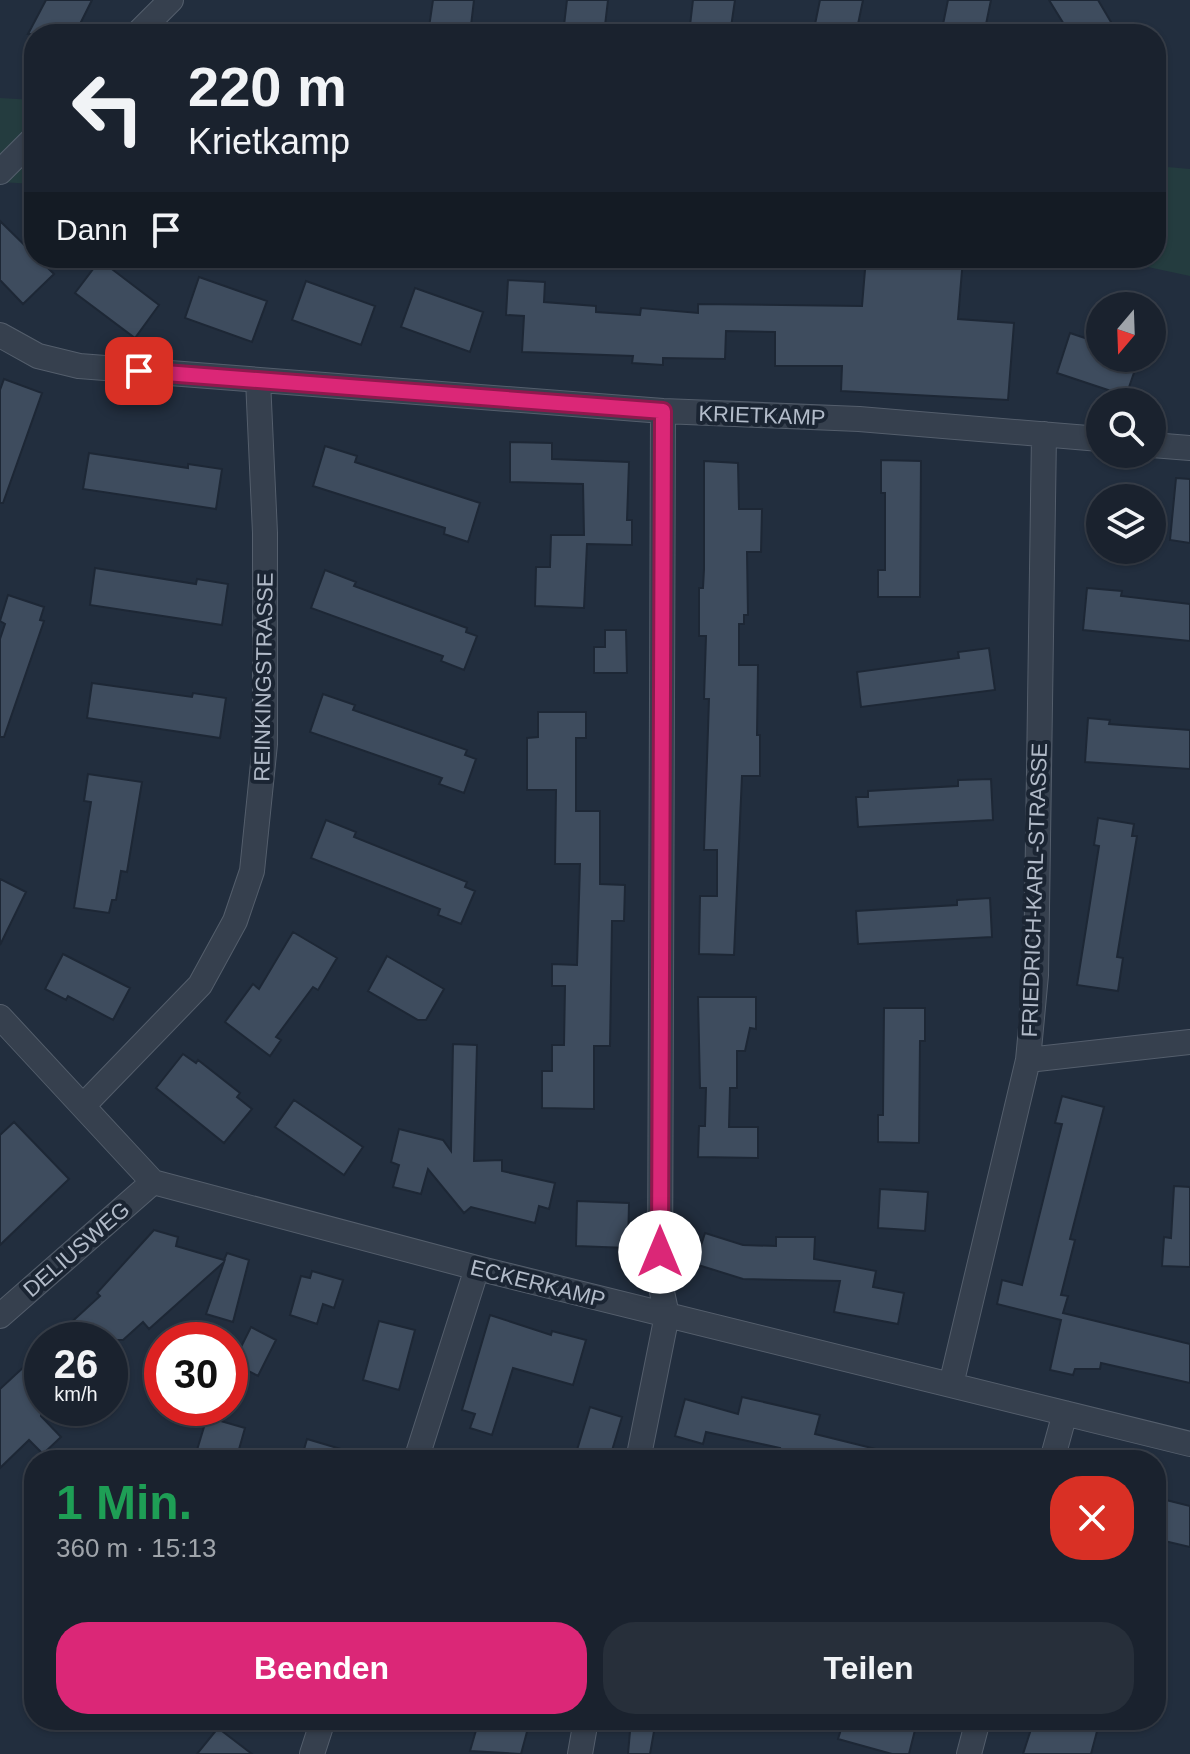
<!DOCTYPE html>
<html lang="de">
<meta charset="utf-8">
<style>
:root{--surface:#1a222e;--page:#272f3a;--text:#f1f3f6;--muted:#9fa4aa;--line:#383f4a;--accent:#db2777}
body{margin:0;font-family:Helvetica,sans-serif;background:var(--page);color:var(--text);height:100vh;display:flex;flex-direction:column;font-size:30px;white-space:nowrap}
*{box-sizing:border-box;margin:0}
p{font-size:26px;color:var(--muted)}
.icon{flex:none;width:44px;height:44px;fill:none;stroke:currentColor;stroke-width:2;stroke-linecap:round;stroke-linejoin:round}
.map{position:relative;flex:1;overflow:hidden}
.drawer{position:absolute;left:24px;top:1450px;width:1142px;height:280px;display:flex;flex-direction:column;background:var(--surface);border-radius:32px;box-shadow:0 2px 6px #0004,0 0 0 2px var(--line)}
.drawer>*{flex:none}
.banner{position:absolute;left:24px;top:24px;width:1142px;height:244px;border-radius:32px;box-shadow:0 2px 6px #0004,0 0 0 2px var(--line);background:#1a222e;color:var(--text);overflow:hidden}
.needle{width:52px;rotate:199deg}
.controls{position:absolute;left:1086px;top:292px;display:grid;gap:16px}
.controls a{display:grid;place-items:center;width:80px;height:80px;border-radius:50%;background:var(--surface);box-shadow:0 2px 6px #0004,0 0 0 2px var(--line);font-size:40px}
.speed{position:absolute;left:24px;top:1322px;display:flex;gap:16px;font-size:40px;font-weight:700;text-align:center}
.speed>*{display:grid;place-content:center;width:104px;height:104px;border-radius:50%;background:var(--surface);box-shadow:0 2px 6px #0004,0 0 0 2px var(--line);line-height:1}
.speed small{font-size:20px;font-weight:400}
.speed .limit{border:12px solid #d22;background:#fff;color:#111}
.pin{position:absolute;display:grid;place-items:center;width:68px;height:68px;color:#fff;margin:-34px;border-radius:16px;box-shadow:0 4px 12px #0006}
.me{position:absolute;width:88px;margin:-44px;rotate:0deg;stroke-linejoin:round;filter:drop-shadow(0 0 6px #0008)}
.turn{display:flex;align-items:center;gap:28px;height:168px;padding:0 32px;font-size:36px}
.turn .icon{width:104px;height:104px;stroke-width:2.5}
.turn b{display:block;font-size:56px;line-height:68px}
.then{display:flex;align-items:center;height:76px;padding:0 32px;background:#0003;gap:16px;font-size:30px}
.round{display:grid;place-items:center;flex:none;width:84px;height:84px;border-radius:32px;background:var(--page)}
.headline{display:flex;align-items:center;justify-content:space-between;height:136px;padding:0 32px}
h1{font-size:48px;font-weight:700;line-height:60px;color:#1e9e55}
.primary-button{display:flex;gap:16px;margin-top:auto;padding:16px 32px}
.primary-button a{flex:1;height:92px;border-radius:32px;background:var(--accent);color:#fff;font-size:32px;font-weight:700;line-height:92px;text-align:center}
.primary-button a+a{background:var(--page);color:var(--text)}
.map>svg:first-child{display:block}
.green{fill:#243c3f}
.building{fill:#3e4c5e;stroke:#1d2735;stroke-width:2}
.lines{fill:none;stroke-linecap:round;stroke-linejoin:round}
.street-casing{stroke:#545e6c;stroke-width:26}
.street{stroke:#36404e;stroke-width:24}
.route-casing{stroke:#8e194d;stroke-width:20}
.route{stroke:#db2777;stroke-width:14}
.labels{text-anchor:middle;stroke-width:8;stroke-linejoin:round;paint-order:stroke}
.street-label{font-size:22px;fill:#b2bbc9;stroke:#1b2533}
</style>
<div class="map">
<svg width="1190" height="1754" viewBox="0 0 1190 1754">
<rect width="100%" height="100%" fill="#222e3e"/>
<path class="green" d="M0 98 34 100V184L0 182Z
M1156 166 1190 169V276L1106 258H1156Z"/>
<path class="building" d="M46 0H92L75 34H28Z
M433 0H474L470 34H428Z
M567 0H608L604 34H563Z
M693 0H735L730 34H689Z
M820 0H863L856 34H813Z
M948 0H991L984 34H941Z
M1049 0H1098L1118 34H1070Z
M0 221 54 274 23 304 0 280Z
M866 258H963L958 319 1014 323 1008 400 841 391 842 366H775V332L726 331 725 359 663 358V365L632 363 633 356 522 352 524 316 506 315 508 280 545 282 544 302 596 306V312L640 315 641 308 698 313V304L862 306Z
M100 260 159 305 135 338 75 293Z
M199 277 267 301 252 342 185 318Z
M306 281 375 306 361 345 292 320Z
M415 288 483 312 470 352 401 327Z
M1070 333 1100 343V358H1139L1126 396 1057 373Z
M4 379 42 393 3 503H0V390Z
M510 442 552 443V459L629 462 627 520H632V545L587 544 584 608 535 606 536 567H550L551 535H584L583 484 510 482Z
M325 446 357 456 355 462 480 503 468 542 444 534 445 528 313 486Z
M89 453 188 468V464L222 469 216 509 83 489Z
M881 460 921 461 920 597H878V570H885V493H881Z
M704 461 738 463 739 509H762L761 552H747L748 615H744V624H739V665H758L757 735H760V776H742L734 955 699 954 700 896H717V850H704L709 699H704L706 636H699V588H703L704 569Z
M1176 478 1190 479V543L1170 540Z
M95 568 196 584 197 579 228 584 222 625 90 605Z
M325 570 356 582 354 586 467 628 466 632 477 636 464 670 441 661 443 656 311 608Z
M1087 588 1122 591 1121 596 1190 604V641L1083 630Z
M8 595 44 607 40 620 44 621 4 737H0V639L5 624 0 621Z
M605 630H626L627 673H594V647H605Z
M989 648 995 690 861 707 857 672 959 658 958 652Z
M92 683 192 697 193 693 226 698 220 738 87 718Z
M323 694 355 705 353 710 467 750 465 755 476 759 464 793 439 784 442 778 310 732Z
M538 712H586V738H576V811H600V884L625 885 624 921H612L610 1046H594V1109L542 1108V1071H552V1045H564L565 986H552V964L577 965 580 864H555L556 790H527V738L538 737Z
M1088 718 1110 720 1109 724 1190 730V769L1085 762Z
M88 774 142 782 127 872 121 871 116 900H112L109 913 74 908 91 802 84 801Z
M991 779 993 820 858 827 856 797H868V791L958 786V780Z
M1098 818 1134 824 1132 836H1137L1117 957 1123 958 1118 991 1077 985 1099 846 1094 845Z
M326 820 356 832 354 837 467 882 465 887 475 891 461 924 438 915 440 909 311 858Z
M0 879 26 892 0 945Z
M990 898 992 937 858 944 856 911 957 905V900Z
M293 932 337 958 318 990 313 987 276 1037 281 1040 270 1056 225 1022 253 984 259 989Z
M63 954 130 988 113 1020 68 996 66 1000 45 989Z
M387 956 444 989 426 1020H418L368 991Z
M698 997H756V1029L750 1028 745 1051H737V1088H730L729 1127H758V1158L698 1157 699 1126H705L706 1088H700Z
M884 1008H925V1041H920L919 1143 878 1142V1115H883Z
M453 1044 477 1045 474 1161 502 1160V1171L555 1183 549 1209 539 1206 535 1223 471 1207 464 1213 428 1169 421 1194 393 1187 399 1165 391 1162 399 1129 443 1140 451 1151Z
M183 1054 196 1063 198 1060 240 1093 237 1097 252 1109 224 1143 156 1088Z
M1062 1096 1104 1107 1070 1239 1075 1240 1061 1295 1068 1296 1063 1313 1190 1344V1383L1101 1363 1100 1369H1075L1073 1375 1050 1370 1061 1320 997 1304 1002 1280 1022 1285 1062 1124 1055 1123Z
M294 1100 363 1147 344 1175 275 1127Z
M14 1122 69 1179 0 1245V1135Z
M1174 1186 1190 1187V1267L1162 1266 1164 1237 1171 1238Z
M880 1189 928 1192 925 1231 878 1228Z
M577 1201 629 1203 628 1248 576 1246Z
M154 1230 178 1237 176 1246 224 1260 227 1253 249 1260 233 1322 206 1314 224 1262 149 1329 143 1322 123 1340H52L100 1296 97 1293Z
M705 1233 743 1245 776 1246V1237H815L814 1259 876 1271 873 1287 904 1293 898 1324 834 1312 840 1281 743 1279 695 1264Z
M312 1271 343 1280 334 1308 323 1304 317 1324 290 1315 301 1276 310 1278Z
M490 1315 551 1335 552 1331 586 1340 573 1385 513 1368 492 1435 470 1428 475 1414 462 1410Z
M379 1321 415 1330 399 1390 363 1380Z
M251 1327 276 1340 258 1376 233 1363Z
M27 1364 42 1379 41 1416 61 1437 43 1454 29 1440 0 1468V1389Z
M742 1397 820 1415 815 1434 892 1453 891 1460H778L780 1448 706 1432 703 1444 675 1436 685 1399 738 1414Z
M590 1407 622 1417 611 1454 605 1452 603 1460H574Z
M207 1417 245 1428 236 1460H194Z
M307 1439 361 1455 360 1460H301Z
M1166 1500 1190 1506V1547L1156 1539Z
M479 1720H500L528 1728 521 1754 470 1751Z
M631 1720H656L650 1754H628Z
M844 1720H894L916 1726 909 1754H892L838 1739Z
M1034 1720H1100L1091 1754H1023Z
M218 1728 252 1754H197Z"/>
<g class="lines">
<g class="street-casing">
<path id="street" d="M137 34 171 0
M0 172 34 138
M0 335 38 356 79 366 663 411 859 419 1100 439
M1152 445 1190 448
M0 1017 153 1182 477 1268 1190 1444
M1028 1060 1190 1042
M83 1106 200 985 235 921 252 871 265 744V533L258 380
M0 1316 153 1182
M951 1385 1028 1060 1036 975 1044 434
M416 1460 477 1268
M638 1460 667 1315 660 1283 663 411
M1052 1460 1065 1413
M312 1754 323 1720
M580 1754 586 1720
M969 1754 978 1720"/>
</g>
<use href="#street" class="street"/>
</g>
<g class="lines">
<g class="route-casing">
<path id="route" d="M139 371 663 411 660 1252"/>
</g>
<use href="#route" class="route"/>
</g>
<g class="labels">
<g class="street-label">
<text transform="translate(762 415) rotate(2)" y="8">KRIETKAMP</text>
<text transform="translate(263 677) rotate(-89)" y="8">REINKINGSTRASSE</text>
<text transform="translate(1034 890) rotate(-88)" y="8">FRIEDRICH-KARL-STRASSE</text>
<text transform="translate(76 1249) rotate(-41)" y="8">DELIUSWEG</text>
<text transform="translate(538 1283) rotate(14)" y="8">ECKERKAMP</text>
</g>
</g>
</svg>
<div class="controls">
<a><svg class="needle" viewBox="-14 -14 28 28"><path d="M0-13l5 13h-10z" fill="#e53935"/><path d="M0 13l5-13h-10z" fill="#9fa4aa"/></svg></a>
<a><svg class="icon" aria-label="search" viewBox="0 0 24 24"><circle cx="10" cy="10" r="6"/><path d="M15 15l6 6"/></svg></a>
<a><svg class="icon" aria-label="layers" viewBox="0 0 24 24"><path d="M12 4l9 5-9 5-9-5zM3 14l9 5 9-5"/></svg></a>
</div>
<div class="speed"><div>26<small>km/h</small></div><div class="limit">30</div></div>
<div class="pin" style="left:139px;top:371px;background:#d93025"><svg class="icon" aria-label="arrive" viewBox="0 0 24 24"><path d="M6 21V4h12l-3 4 3 4H6"/></svg></div>
<svg class="me" style="left:660px;top:1252px" viewBox="-20 -20 40 40"><circle r="19" fill="#fff"/><path d="M0-13L10 11 0 6-10 11z" fill="#db2777"/></svg>
<div class="banner">
<div class="turn"><svg class="icon" aria-label="left" viewBox="0 0 24 24"><path d="M17 20v-9H6M10 6l-5 5 5 5"/></svg><div><b>220 m</b>Krietkamp</div></div>
<div class="then">Dann<svg class="icon" aria-label="arrive" viewBox="0 0 24 24"><path d="M6 21V4h12l-3 4 3 4H6"/></svg></div>
</div>
<section class="drawer">
<div class="headline"><div><h1>1 Min.</h1><p>360 m · 15:13</p></div><a class="round" style="background:#d93025;color:#fff"><svg class="icon" aria-label="close" viewBox="0 0 24 24"><path d="M6 6l12 12M18 6L6 18"/></svg></a></div>
<div class="primary-button"><a>Beenden</a><a>Teilen</a></div>
</section>
</div>
